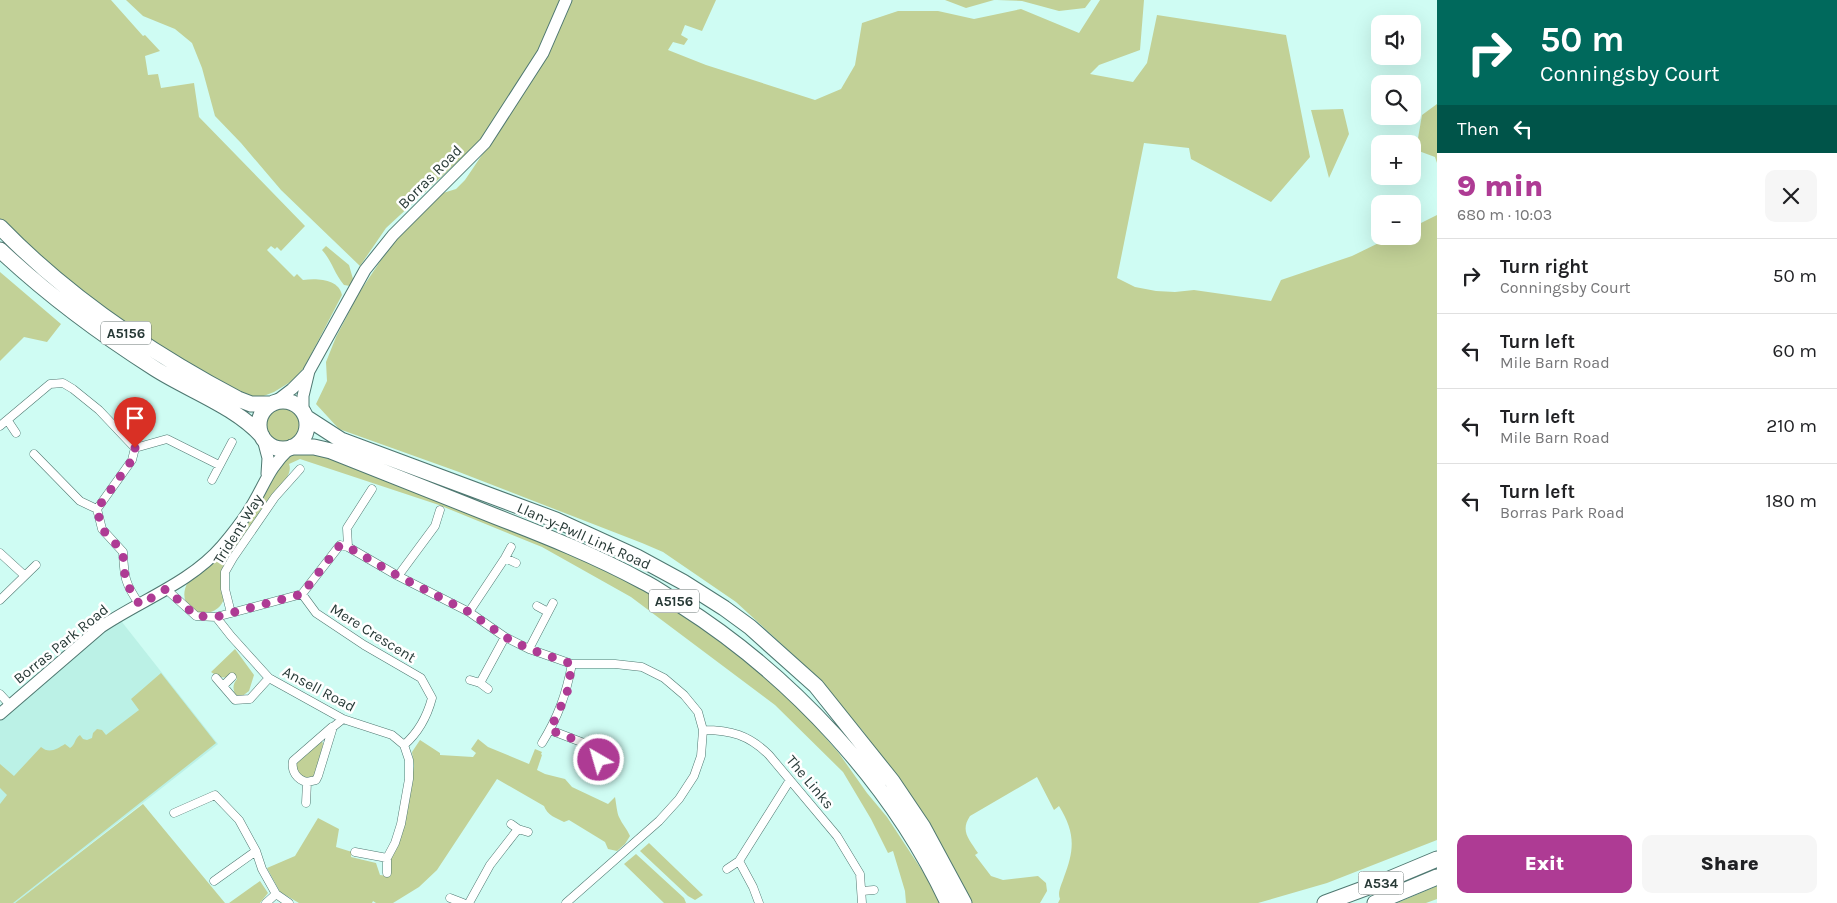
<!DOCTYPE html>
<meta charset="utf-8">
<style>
:root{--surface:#fff;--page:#f6f6f6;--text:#202124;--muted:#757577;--line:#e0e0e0;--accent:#ae3b94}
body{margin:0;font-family:Karla,sans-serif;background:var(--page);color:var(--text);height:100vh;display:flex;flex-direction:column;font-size:19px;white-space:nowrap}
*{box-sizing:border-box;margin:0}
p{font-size:16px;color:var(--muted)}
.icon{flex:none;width:28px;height:28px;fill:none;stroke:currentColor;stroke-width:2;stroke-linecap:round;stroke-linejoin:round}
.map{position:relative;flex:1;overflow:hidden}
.details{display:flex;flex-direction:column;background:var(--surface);width:400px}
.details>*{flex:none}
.guide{background:#00695c;color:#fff;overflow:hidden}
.fabs{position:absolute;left:1371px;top:15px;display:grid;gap:10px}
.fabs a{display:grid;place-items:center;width:50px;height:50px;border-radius:10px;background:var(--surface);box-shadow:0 5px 20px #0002;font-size:25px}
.pin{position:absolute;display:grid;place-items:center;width:42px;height:42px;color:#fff;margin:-51px -21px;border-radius:50% 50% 50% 0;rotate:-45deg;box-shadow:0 0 5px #0007}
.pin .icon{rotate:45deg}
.me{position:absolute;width:55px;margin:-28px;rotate:322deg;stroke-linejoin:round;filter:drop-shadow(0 0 4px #0008)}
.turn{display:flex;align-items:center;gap:18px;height:105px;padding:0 20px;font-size:22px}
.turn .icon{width:65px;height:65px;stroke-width:2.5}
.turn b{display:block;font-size:35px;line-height:42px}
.then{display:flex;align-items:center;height:48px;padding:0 20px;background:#0003;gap:10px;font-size:19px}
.round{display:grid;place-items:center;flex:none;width:52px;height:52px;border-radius:10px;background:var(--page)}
.summary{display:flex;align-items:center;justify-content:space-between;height:85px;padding:0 20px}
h1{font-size:30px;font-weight:800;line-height:38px;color:var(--accent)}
.action{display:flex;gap:10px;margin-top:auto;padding:10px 20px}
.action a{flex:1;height:58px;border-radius:10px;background:var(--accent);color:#fff;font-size:20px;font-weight:800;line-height:58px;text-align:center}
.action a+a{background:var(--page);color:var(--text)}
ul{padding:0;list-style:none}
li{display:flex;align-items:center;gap:15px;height:75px;padding:0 20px;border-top:1px solid var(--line)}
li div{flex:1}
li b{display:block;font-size:19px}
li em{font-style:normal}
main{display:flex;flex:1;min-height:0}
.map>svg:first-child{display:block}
.built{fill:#bbf1e6}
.green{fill:#c2d197}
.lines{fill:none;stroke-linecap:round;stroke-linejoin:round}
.street-casing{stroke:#4f7871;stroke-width:9}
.secondary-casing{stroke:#4f7871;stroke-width:13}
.highway-casing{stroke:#4f7871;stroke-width:17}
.street{stroke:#fff;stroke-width:8}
.secondary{stroke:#fff;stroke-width:11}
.highway{stroke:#fff;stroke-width:15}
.route{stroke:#ae3b94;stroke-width:9;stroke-dasharray:0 16.2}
.labels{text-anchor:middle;stroke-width:5;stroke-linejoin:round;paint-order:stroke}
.shield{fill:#fff;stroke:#687573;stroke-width:1}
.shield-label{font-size:14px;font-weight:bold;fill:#283a37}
.street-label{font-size:15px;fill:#283a37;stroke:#fff}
</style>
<main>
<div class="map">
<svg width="1437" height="903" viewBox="0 0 1437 903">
<rect width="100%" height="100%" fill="#cffcf3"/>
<path class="built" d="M118 617 218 744 15 903H8L0 900V719Z"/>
<path class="green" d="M0 0H111L143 36 145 35 160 51 145 56 148 75 158 74 161 88 194 83 199 117 305 226 281 251 277 247 275 249 271 246 267 250 294 277 297 274 303 280C317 278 339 279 342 295L304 368 292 381 274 392 261 397 246 396 182 362 75 287 0 222Z
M126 0H561L541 50 479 142 386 228 360 266 281 190 241 143 215 116 202 68 192 43 175 29 143 16Z
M572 0H716L702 31 685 25 681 35 688 39 684 45 673 42 668 50 706 65 815 100 841 89 855 65 862 23 898 11H938L974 19 1021 9 1079 33 1100 0H1144L1140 50 1099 65 1090 74 1133 82 1147 63 1157 15 1286 35 1310 157 1271 202 1191 159 1189 148 1144 143 1117 278 1135 287 1156 291 1175 292 1194 290 1271 301 1281 280 1352 256 1393 236H1412L1413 227 1437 215V840L1327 883 1258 903H1058L1060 899C1057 892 1062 884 1064 877 1075 849 1075 832 1059 806L1054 810 1037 777 970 816C960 831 969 839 978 853L975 855 991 876 1003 880 1038 876 1046 883 1047 891 1040 903H971L899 781 862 730 799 660 736 602 663 552 642 543 459 472 339 429 316 404 327 381 326 362 336 337 359 293 381 260 406 228 443 193 456 189 465 180 532 81Z
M945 0H994L966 8Z
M997 0H1091L1085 8 1059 11 1022 1Z
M1437 104V163L1435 157 1416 150 1422 115Z
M1343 109 1349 134 1329 178 1311 110Z
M326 246 349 265 353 279 350 286 344 285C334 273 332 261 322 250Z
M0 272 61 324 47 342 24 337 0 361Z
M265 425a18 18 0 1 1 36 0a18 18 0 1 1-36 0Z
M307 451 325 455 553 546 642 589 708 630 755 667 801 710 838 752 867 793 887 817 931 884 940 903H906L905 891 893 851 888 853 871 819 843 772 775 705 631 597 542 547 439 505 300 459 289 464C291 469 289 474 286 479 280 489 271 495 264 505 256 517 249 529 241 541 238 545 232 551 231 557 227 570 229 600 218 608 199 623 175 604 188 582L270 476 291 454Z
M235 649 254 675 249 691 241 697 236 696C233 690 232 685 237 679L233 675C224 679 219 678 211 672Z
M161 673 216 743 13 903H0V804L7 795 0 788V764L14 776 41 747C49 754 57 749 65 744L70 748C76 744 74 739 80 735L83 739 87 740 92 738 93 733 97 729 102 730 106 735 139 710 131 699Z
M478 739 488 747 529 764 535 749 542 752 541 754 542 755 537 770 545 774 565 779 572 787 608 804 615 797C616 802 617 813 619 817 622 824 627 829 630 836L625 844 617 851 608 849 605 842 569 820 564 822C556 818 547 815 544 806L497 779 437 870 419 887 393 903H376L373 901 372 903H299L280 892 267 868 295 856 318 818 339 829 336 847 352 852 351 857 376 863 380 875 389 876 391 858 402 834 406 815 414 766 412 752 420 740 440 753V755L473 757 476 753 471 749Z
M322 741 323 744 315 776 312 779 301 778 296 771V763Z
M143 804 225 903H15Z
M649 843 703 895 695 900 688 896 640 851Z
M636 854 684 898 686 903H664L624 864Z
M260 881 268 893 260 903H229Z
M1437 886V899L1426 903H1397Z"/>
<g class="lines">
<g class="street-casing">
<path id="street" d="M8 421 16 433
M0 426 50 384 63 383 73 389 99 410 135 448 132 460 97 509 102 529 123 552C124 577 125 584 140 605
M135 448 167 439 219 465
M34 454 80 501 97 509
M212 480 232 442
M348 547 347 528 372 489
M0 553 24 575
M505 558 516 563
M398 576 435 526 440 510
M166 589 196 616 216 617 302 594 340 545 348 547 398 576 469 612 505 637 529 649 572 664H615L642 667 664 678 684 695 698 712 703 730 701 756 694 776 679 799 659 821 566 903
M302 594 316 613 364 645 421 678 432 698C427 717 419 732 404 745
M0 600 36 565
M537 606 548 612
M469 612 505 558 511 547
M231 613 225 589V572L233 558 275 497 300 469
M216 617 231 636 269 678 343 719 392 735 404 745 409 760V779L401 824 395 843 387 858V873
M529 649 553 603
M216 678 235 700 250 699 269 678
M470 680 480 683 488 689
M480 683 505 637
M223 686 232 677
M0 694 10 705
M550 730 602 750
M703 730C731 730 749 735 769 755L837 836 860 874 862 903
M542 743C558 717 566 695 572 664
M599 760 602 750 606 744
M307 782C297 780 291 771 293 761L332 727
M306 803 307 782 316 780 318 776 333 727 343 719
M174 813 215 795 239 820 256 851 262 869 276 894 289 903
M511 824 518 829 528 832
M355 852 387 858
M727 869 739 861
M214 881 256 851
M862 891 874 890
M450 898 463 903
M266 903 276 894
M469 903 490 865 518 829
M759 903 753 887 739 861 790 780"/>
</g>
<g class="secondary-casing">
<path id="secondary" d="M275 402 292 389 307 374
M303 410V396L309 371 365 270 393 235 485 143 543 53 566 0
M263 439 268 458 267 474
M0 714 101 627C141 600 190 583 222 546 234 532 245 518 254 502 267 479 270 467 290 448"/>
</g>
<g class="highway-casing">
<path id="highway" d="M0 227C69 298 151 353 238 399L251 404H271
M0 250C47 294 99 333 154 368 188 390 235 406 262 436
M259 425a24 24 0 1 1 48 0a24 24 0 1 1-48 0Z
M307 418 341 440 556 520 637 557 683 582 724 608 750 627 816 686 892 781 923 827 964 903
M292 447H314L331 451C387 473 442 495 497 517 546 536 596 556 642 581 655 587 667 596 679 604 791 675 892 783 948 903
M1325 903 1382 882 1437 859
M1375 903 1437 877"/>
</g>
<use href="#street" class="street"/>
<use href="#secondary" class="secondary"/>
<use href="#highway" class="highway"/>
</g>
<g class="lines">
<path class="route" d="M135 448 132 460 97 509 102 529 123 552C124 577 125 584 140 605L166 589 196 616 216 617 302 594 340 545 348 547 398 576 469 612 505 637 529 649 572 664 567 693 550 730 602 750 599 760"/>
</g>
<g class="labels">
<g class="shield">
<rect x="101" y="321.5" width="50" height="23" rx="4"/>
<rect x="649" y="589.5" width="50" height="23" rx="4"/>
<rect x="1358.5" y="871.5" width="45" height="23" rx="4"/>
</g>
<g class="shield-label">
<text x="126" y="338">A5156</text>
<text x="674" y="606">A5156</text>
<text x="1381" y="888">A534</text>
</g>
<g class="street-label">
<text transform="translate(430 177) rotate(-45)" y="5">Borras Road</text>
<text transform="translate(238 529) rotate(-58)" y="5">Trident Way</text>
<text transform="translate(584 536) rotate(24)" y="5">Llan-y-Pwll Link Road</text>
<text transform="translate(373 633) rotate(32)" y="5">Mere Crescent</text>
<text transform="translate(61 644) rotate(-39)" y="5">Borras Park Road</text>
<text transform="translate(319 689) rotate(28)" y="5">Ansell Road</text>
<text transform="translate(810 782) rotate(50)" y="5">The Links</text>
</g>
</g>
</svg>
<div class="fabs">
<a><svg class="icon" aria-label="sound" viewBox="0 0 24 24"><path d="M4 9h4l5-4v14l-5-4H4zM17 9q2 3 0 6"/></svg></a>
<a><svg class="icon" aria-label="search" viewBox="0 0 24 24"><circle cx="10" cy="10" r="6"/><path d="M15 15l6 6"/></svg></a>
<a>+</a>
<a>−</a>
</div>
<div class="pin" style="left:135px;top:448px;background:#d93025"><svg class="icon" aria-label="arrive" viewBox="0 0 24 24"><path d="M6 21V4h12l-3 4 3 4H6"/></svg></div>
<svg class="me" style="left:599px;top:760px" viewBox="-20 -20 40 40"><circle r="17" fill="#ae3b94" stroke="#fff" stroke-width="3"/><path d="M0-11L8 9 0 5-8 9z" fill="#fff"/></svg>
</div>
<section class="details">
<div class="guide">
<div class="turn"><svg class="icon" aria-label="right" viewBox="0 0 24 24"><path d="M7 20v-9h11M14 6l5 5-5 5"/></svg><div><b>50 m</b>Conningsby Court</div></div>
<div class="then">Then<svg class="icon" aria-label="left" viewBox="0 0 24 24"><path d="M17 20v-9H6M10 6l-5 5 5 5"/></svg></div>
</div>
<div class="summary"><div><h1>9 min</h1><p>680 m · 10:03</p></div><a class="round"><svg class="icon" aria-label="close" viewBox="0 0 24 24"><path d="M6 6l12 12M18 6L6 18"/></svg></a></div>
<ul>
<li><svg class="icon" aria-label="right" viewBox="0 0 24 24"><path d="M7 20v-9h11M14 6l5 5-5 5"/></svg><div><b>Turn right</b><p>Conningsby Court</p></div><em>50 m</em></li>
<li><svg class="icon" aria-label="left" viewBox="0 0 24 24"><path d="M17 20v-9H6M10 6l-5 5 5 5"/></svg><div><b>Turn left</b><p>Mile Barn Road</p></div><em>60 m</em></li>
<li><svg class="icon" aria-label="left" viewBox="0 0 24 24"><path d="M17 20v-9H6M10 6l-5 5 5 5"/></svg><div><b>Turn left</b><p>Mile Barn Road</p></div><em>210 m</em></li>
<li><svg class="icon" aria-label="left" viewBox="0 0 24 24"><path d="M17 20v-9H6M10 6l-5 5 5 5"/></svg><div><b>Turn left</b><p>Borras Park Road</p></div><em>180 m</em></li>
</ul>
<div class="action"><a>Exit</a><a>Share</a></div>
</section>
</main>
